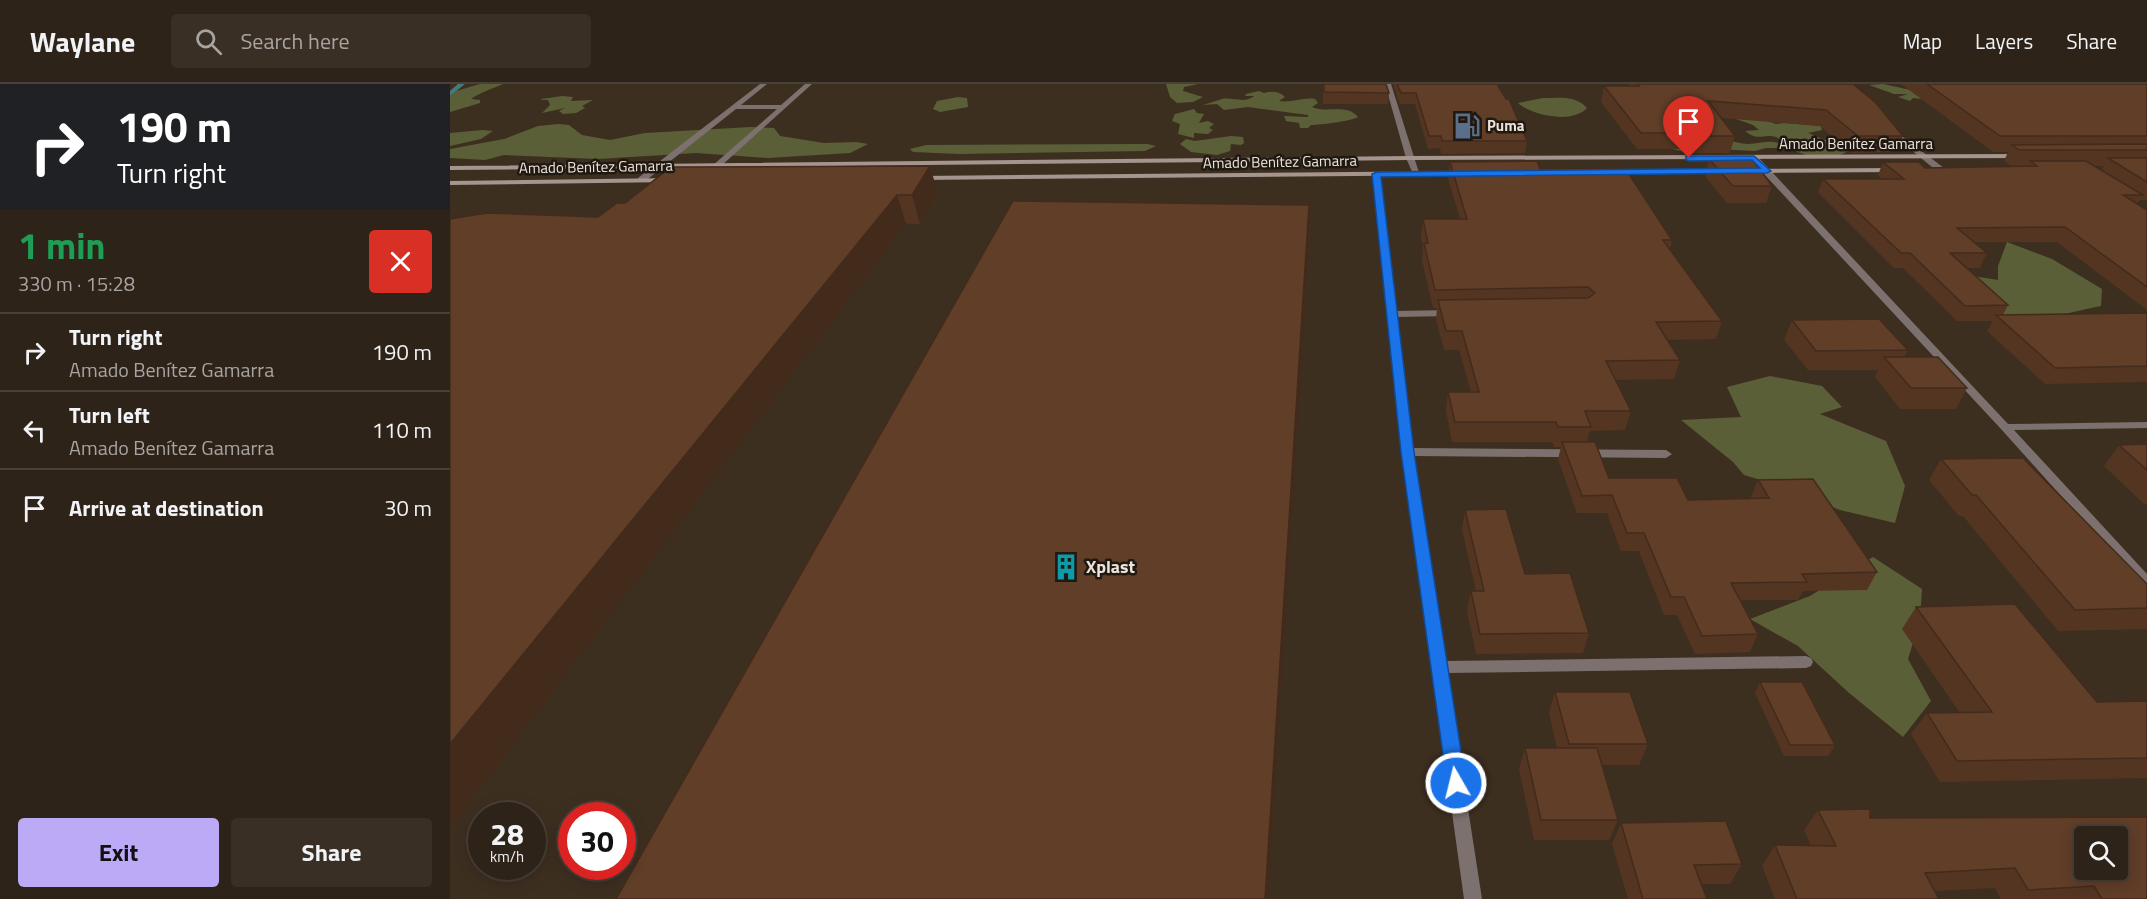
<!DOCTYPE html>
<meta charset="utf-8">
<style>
:root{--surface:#2e2318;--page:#3a2f25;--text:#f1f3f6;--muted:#a7a4a2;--line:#494037;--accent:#bcaaf6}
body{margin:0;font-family:"Titillium Web",sans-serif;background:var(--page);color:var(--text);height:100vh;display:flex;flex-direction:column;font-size:22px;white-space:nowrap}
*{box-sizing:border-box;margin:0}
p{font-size:20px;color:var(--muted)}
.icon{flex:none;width:33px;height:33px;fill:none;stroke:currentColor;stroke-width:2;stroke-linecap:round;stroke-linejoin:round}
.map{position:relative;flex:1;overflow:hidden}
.side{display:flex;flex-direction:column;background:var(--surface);width:450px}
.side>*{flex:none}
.banner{background:#202124;color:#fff;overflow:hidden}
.controls{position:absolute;left:1624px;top:742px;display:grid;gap:12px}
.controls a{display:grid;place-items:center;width:54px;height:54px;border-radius:6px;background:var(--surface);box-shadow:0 3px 15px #0003,0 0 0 2px var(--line);font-size:30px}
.speed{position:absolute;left:18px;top:718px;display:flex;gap:12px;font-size:30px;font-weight:700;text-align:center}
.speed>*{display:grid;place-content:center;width:78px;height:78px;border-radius:50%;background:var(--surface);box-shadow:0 3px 15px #0003,0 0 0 2px var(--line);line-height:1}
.speed small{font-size:15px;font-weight:400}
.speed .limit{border:9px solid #d22;background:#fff;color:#111}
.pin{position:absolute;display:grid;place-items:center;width:51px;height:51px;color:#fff;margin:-62px -26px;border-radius:50% 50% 50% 0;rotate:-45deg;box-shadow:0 0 6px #0007}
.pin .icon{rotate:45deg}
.me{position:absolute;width:66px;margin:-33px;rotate:352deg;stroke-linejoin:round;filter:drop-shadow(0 0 4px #0008)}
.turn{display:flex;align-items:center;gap:21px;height:126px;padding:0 18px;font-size:27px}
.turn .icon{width:78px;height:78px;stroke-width:2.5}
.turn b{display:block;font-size:42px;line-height:51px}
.round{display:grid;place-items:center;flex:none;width:63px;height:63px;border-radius:6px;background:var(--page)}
.summary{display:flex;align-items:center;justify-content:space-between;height:102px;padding:0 18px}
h1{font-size:36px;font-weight:700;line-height:45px;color:#1e9e55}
.cta{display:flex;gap:12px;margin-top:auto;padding:12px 18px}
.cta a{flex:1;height:69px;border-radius:6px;background:var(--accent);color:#111;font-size:24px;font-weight:700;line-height:69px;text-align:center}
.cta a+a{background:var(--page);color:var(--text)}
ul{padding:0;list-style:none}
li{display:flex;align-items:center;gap:18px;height:78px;padding:0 18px;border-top:2px solid var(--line)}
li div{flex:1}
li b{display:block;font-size:22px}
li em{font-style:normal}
header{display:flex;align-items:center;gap:36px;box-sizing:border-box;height:84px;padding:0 30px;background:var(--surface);border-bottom:2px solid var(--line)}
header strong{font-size:28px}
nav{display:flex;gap:33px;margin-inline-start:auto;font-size:21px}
.search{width:420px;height:54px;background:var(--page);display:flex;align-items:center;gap:15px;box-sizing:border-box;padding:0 21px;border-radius:6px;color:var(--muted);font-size:22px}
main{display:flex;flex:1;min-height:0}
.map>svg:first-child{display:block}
.forest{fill:#5b5f37}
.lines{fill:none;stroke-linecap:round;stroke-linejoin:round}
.stream{fill:#447c7d;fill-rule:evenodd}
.street{fill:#7c716e;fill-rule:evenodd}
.secondary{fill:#a6958f;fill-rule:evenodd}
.wall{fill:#533522;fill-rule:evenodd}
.shaded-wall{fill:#432b1c}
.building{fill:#603e28;stroke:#432b1c;stroke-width:1.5;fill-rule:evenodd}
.route{fill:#1a73e8;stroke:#114b97;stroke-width:1.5}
.labels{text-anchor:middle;stroke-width:5;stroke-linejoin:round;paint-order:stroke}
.far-poi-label{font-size:15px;font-weight:bold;fill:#ede3da;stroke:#1f1912;text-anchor:start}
.far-street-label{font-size:15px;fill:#ede3da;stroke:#1f1912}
.poi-label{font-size:18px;font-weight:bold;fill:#ede3da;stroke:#1f1912;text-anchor:start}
</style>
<header>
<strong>Waylane</strong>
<div class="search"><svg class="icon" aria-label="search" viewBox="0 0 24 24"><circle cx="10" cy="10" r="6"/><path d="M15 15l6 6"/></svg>Search here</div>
<nav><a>Map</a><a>Layers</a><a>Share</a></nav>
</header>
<main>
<section class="side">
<div class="banner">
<div class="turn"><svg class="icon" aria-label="right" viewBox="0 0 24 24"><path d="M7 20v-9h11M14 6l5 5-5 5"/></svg><div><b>190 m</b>Turn right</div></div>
</div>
<div class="summary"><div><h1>1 min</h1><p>330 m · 15:28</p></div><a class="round" style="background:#d93025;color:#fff"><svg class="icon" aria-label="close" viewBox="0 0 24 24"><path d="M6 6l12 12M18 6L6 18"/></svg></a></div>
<ul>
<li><svg class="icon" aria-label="right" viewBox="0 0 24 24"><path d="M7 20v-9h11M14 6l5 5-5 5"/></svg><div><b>Turn right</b><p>Amado Benítez Gamarra</p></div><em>190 m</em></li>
<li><svg class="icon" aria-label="left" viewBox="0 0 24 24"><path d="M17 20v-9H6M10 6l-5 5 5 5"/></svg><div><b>Turn left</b><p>Amado Benítez Gamarra</p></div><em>110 m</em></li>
<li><svg class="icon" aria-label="arrive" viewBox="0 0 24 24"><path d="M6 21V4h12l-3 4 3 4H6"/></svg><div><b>Arrive at destination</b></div><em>30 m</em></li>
</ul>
<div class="cta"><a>Exit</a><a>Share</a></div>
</section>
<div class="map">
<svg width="1697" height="815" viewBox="0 0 1697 815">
<rect width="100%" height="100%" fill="#3d2f20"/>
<path class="forest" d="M30 0H53C42 5 31 8 21 15L30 16V19L0 28V12L6 7Z
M716 0H748L734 3 733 7 753 13 743 18 727 19 720 13Z
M1433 0 1470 8 1472 15 1463 14 1460 17 1448 13 1458 10H1444L1419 1Z
M809 7 814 9C822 7 829 7 835 13L829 17C842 19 853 13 865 15L868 19 862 23C877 30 896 19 908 33 901 37 871 41 861 41L858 44H850L849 39 836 37 834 32 858 33V31L798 23 774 26 767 20 753 21C759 19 766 17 772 15 783 13 795 20 804 12H795L796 10Z
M112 12 123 13 121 17 143 16 132 22 135 24 126 29 113 30 109 27 115 24 92 29 100 21 98 16H91L92 15Z
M508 13 517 14 518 23 490 28 483 25 487 17Z
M1093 14C1109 14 1126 11 1137 24 1123 40 1082 32 1068 19Z
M744 25 747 29 754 30 749 39 758 37 764 40 759 44 763 46 758 50 744 49V54L728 50 730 40 722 37 725 30Z
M1284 32 1311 35 1326 40 1335 39 1371 42 1372 46 1358 49 1400 66C1385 76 1357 74 1341 65 1336 62 1331 55 1326 53 1313 49 1308 58 1295 47L1309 46 1303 41 1286 35Z
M108 40 119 41 132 51 160 56 195 49 301 43 324 44 330 52 374 59 406 58 418 60 400 69 318 74 246 69 148 75 54 71 35 76 0 74V65L54 55 88 42Z
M33 46 43 47 31 55 0 62V49Z
M781 52 793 53 794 59 791 61 781 60 780 67 767 71 741 68 730 60 736 55 745 57Z
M1277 57C1284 57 1291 60 1298 60 1312 60 1324 53 1336 64H1316L1305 67 1266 65 1239 69 1214 63Z
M697 60 706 62 695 67 509 70 463 68 460 65 476 61Z
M1557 158 1602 175 1652 205 1651 222C1626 227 1587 238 1562 234 1541 231 1513 203 1498 188L1548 196V182Z
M1320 292 1372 302 1392 323 1370 330 1436 357 1455 402 1445 439 1390 426 1334 403 1294 391 1283 378 1231 336 1291 333 1277 303Z
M1423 473 1472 505 1470 536 1458 575 1481 617 1453 653 1398 608 1348 562 1300 535 1360 512Z"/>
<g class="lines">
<path class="stream" d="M8 0H15L0 12V7Z"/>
<path class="street" d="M310 0H317L291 21H331L355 0H362L261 91 254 89 327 25H286L194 98H188V94Z
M935 0H941L970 92H964L956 74Z
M1437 44H1441L1494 84V88H1488L1437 46Z
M1301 72H1307L1558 340 1697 338V344L1564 346 1697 490V504L1692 502 1551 345 1301 76Z
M923 88 930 90 946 227 1001 226 1006 229 1001 232 947 233 963 364 1216 366 1222 370 1216 374 964 372 996 577 1356 572 1361 574 1363 578 1361 582 1356 584 997 589 1032 815H1014L952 368Z"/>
<path class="secondary" d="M1573 70H1576V74L960 76 0 86V82L960 72Z
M1445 84 1449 86 1448 88 1294 89 1290 87 1294 85Z
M1271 85H1274V89L1162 90 1158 88 1162 86Z
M1013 87 1017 89 1016 91 469 96 465 94 469 92Z
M224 94 225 96 221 98 0 101V97Z"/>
</g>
<path class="wall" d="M873 0 939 9 938 20H873Z
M943 0H1047L1077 57 1075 69 991 70 990 64 978 65 965 20H950Z
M1180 0H1403L1453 52 1446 68 1401 69 1370 42 1271 34 1285 52 1280 69H1236L1233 65H1187L1151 18 1154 2H1179Z
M1451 0H1697V116H1690L1687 120 1697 126V226L1607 158H1524L1537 169 1530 184H1516L1558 221 1553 231 1697 229V298L1595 300 1537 247 1543 237H1507L1453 184H1444L1368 108 1373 95H1432L1428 91 1433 78 1475 84 1577 83 1561 82 1554 77 1558 68H1543ZM1644 82H1654L1651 86Z
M1259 75 1322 102 1316 119H1277L1255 92Z
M1000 78 1090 85 1222 156 1220 165 1272 237 1266 255 1218 256 1230 276 1224 295 1165 296 1181 327 1175 346 1140 347 1137 358 1159 394 1238 416 1301 414V413L1308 396 1427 488 1417 506 1353 507 1348 516H1291L1308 550 1300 568 1245 570 1227 531H1214L1189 467H1171L1157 429H1127L1108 375 1111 363H1104L1102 358H1002L996 327 998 308H1021L1009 266H994L986 235 987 224H983L972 176 973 162 971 152 973 135H1010L998 94Z
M480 82 488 111 470 140 148 133 175 119Z
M1342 236 1458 266 1454 273 1517 304 1506 325H1450L1425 293 1428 286H1358L1334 256Z
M1697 360V420H1694L1654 382 1669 361Z
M1491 375 1697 500V545L1608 547 1513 432H1509L1479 396Z
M1015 426 1075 490 1139 549 1133 569 1026 570 1017 527 1021 507H1026L1012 446Z
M1466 523 1647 618 1697 617V694L1490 698 1461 650 1477 629H1510L1452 545Z
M1310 598 1385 661 1378 672H1334L1305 609Z
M1105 608 1198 660 1189 681H1152L1168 736 1159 756H1084L1069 685 1075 664H1107L1099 629Z
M1368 726 1420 734 1697 815H1551L1545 804 1485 807 1489 815H1325L1312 782 1325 761 1361 762 1354 746Z
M1171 739 1292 780 1280 800H1252L1257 815H1178L1162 760Z"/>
<path class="shaded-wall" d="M480 82 488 111 470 140 462 111Z
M447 111 456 140 0 745V660Z
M859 121V151L818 815H815Z"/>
<path class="building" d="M874 0H936L939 9 874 8Z
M947 0H1047L1056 15H1059L1077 57H992L991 52H979L966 9H951Z
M1187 0H1403L1426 19 1453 52H1408L1376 26 1258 17 1285 52H1240L1237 49H1191L1154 2H1189Z
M1477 0H1697V52H1550Z
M1697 60V66H1569L1562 61Z
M1658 74H1697V98Z
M1259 75H1302L1322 102H1283Z
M1087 77 1090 85 1175 84 1222 156H1213L1272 237 1206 238 1230 276 1156 277 1181 327H1135L1141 343H1108L1106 338H1005L998 308H1029L1012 247H996L988 216 1138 214 1145 209 1138 203 985 206 974 159H978L973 135H1017L1000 78Z
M1580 77H1636L1693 111H1673L1697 126V203L1615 143 1507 144 1537 169H1500L1558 221 1515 222 1460 169H1451L1373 95H1454L1433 78H1469L1475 84 1587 82Z
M480 82 462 111H447L0 660V135L37 129 148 133 167 119H175L221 83Z
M563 117 859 121 815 815H166Z
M1697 229V282L1605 284 1546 231Z
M1429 235 1458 266 1366 267 1342 236Z
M1434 273H1488L1517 304H1461Z
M1112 358H1145L1159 394H1227L1238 416 1319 414 1308 396 1363 395 1427 488 1352 490 1357 498 1281 499 1308 550 1252 552 1234 513H1221L1194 449H1177L1162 411 1132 412Z
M1697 360V386L1669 361Z
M1573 374 1697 500V524L1625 526 1526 411H1522L1491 375Z
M1056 425 1075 490 1120 489 1139 549 1030 550 1021 507H1034L1015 426Z
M1565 520 1647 618 1697 617V674L1507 677 1477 629 1542 628 1466 523Z
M1310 598H1352L1385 661H1340Z
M1105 608H1180L1198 660H1119Z
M1075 664H1147L1168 736H1091Z
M1420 725V734L1697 733V815H1652L1644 802 1578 806 1565 784 1475 789 1489 815H1347L1325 761 1386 762 1368 726ZM1635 753H1668V786H1635Z
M1276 737 1292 780 1244 781 1257 815H1193L1171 739Z"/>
<path class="route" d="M1236 72H1304L1321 87 1317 89 931 93 964 368 1016 699 1013 705 1006 707 1000 705 997 699 951 368 922 90 927 88 1310 84 1302 76 1239 77 1236 76Z"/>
<defs>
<g id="fuel-bare" transform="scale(2.07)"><path d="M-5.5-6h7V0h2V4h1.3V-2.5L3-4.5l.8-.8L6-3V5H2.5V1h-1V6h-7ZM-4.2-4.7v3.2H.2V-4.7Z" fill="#5c6f8a" stroke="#1f1912" stroke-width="2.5" paint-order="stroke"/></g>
<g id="building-bare" transform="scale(2.07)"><path d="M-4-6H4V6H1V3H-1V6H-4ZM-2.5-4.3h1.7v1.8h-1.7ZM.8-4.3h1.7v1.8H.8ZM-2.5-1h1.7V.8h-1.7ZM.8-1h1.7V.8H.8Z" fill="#0f9aa8" stroke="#1f1912" stroke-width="2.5" paint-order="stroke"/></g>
</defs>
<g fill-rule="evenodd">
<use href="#fuel-bare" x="1017" y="42"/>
<use href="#building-bare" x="616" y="483"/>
</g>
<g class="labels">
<g class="far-poi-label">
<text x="1037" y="47">Puma</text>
</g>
<g class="far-street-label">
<text x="1406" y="65">Amado Benítez Gamarra</text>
<text transform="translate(830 78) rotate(-1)" y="5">Amado Benítez Gamarra</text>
<text transform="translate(146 83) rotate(-1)" y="5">Amado Benítez Gamarra</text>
</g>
<g class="poi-label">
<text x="636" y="489">Xplast</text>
</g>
</g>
</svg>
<div class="controls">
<a><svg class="icon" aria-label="search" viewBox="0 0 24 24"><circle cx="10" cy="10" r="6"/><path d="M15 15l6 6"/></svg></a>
</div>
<div class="speed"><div>28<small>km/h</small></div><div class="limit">30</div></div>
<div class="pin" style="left:1239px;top:74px;background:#d93025"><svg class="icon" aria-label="arrive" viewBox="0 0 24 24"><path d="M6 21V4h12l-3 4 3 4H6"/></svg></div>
<svg class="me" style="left:1006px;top:699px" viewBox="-20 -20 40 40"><circle r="17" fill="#1a73e8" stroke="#fff" stroke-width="3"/><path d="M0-11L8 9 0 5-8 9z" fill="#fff"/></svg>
</div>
</main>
